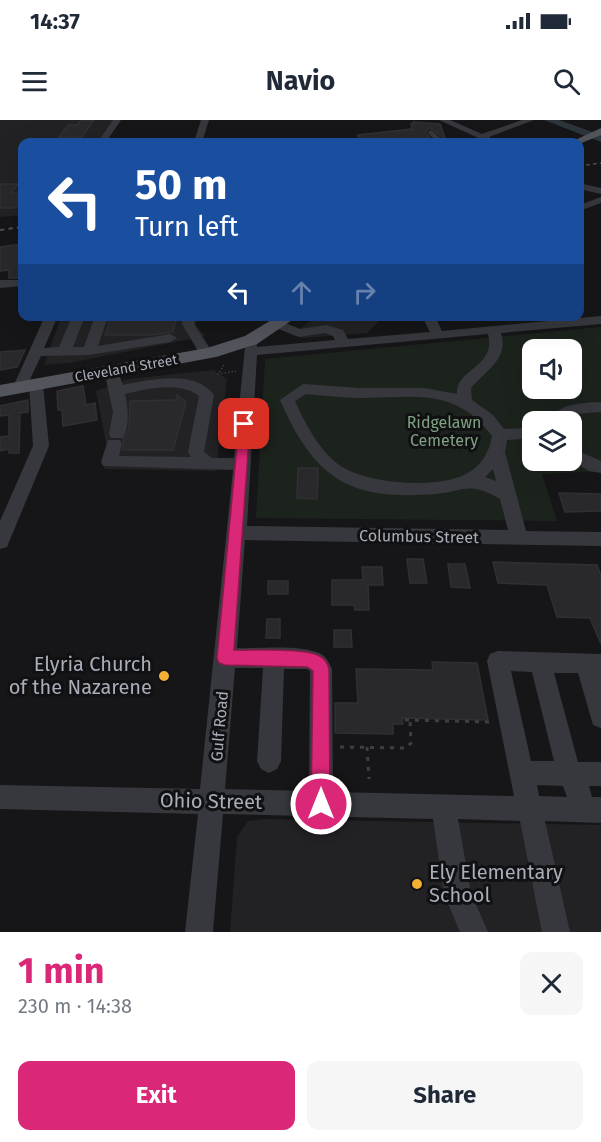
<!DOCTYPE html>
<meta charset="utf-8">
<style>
:root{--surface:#fff;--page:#f6f6f7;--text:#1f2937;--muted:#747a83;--accent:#db2777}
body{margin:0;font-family:"Fira Sans",sans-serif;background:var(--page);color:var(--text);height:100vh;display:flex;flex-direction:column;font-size:22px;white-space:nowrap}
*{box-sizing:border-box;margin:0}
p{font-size:20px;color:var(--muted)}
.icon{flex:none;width:33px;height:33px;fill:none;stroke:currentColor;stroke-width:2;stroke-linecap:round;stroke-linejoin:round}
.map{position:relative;height:812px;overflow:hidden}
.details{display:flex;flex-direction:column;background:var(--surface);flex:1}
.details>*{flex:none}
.hud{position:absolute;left:18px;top:18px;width:566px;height:183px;border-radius:12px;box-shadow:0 6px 24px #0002;background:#1a4fa0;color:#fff;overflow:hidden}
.fabs{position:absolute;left:522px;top:219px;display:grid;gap:12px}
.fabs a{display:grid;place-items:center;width:60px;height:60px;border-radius:12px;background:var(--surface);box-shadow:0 6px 24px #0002;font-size:30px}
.pin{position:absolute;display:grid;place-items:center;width:51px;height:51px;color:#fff;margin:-26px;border-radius:12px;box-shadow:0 3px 9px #0006}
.me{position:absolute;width:66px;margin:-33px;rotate:0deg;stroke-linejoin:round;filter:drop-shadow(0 0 4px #0008)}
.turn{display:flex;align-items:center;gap:21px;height:126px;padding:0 18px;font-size:27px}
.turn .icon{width:78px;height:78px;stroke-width:2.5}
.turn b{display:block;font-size:42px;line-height:51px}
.lanes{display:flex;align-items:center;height:57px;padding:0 18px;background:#0003;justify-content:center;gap:30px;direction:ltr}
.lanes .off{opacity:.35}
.round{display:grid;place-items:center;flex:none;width:63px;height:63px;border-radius:12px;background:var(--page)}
.summary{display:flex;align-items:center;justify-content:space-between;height:102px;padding:0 18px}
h1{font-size:36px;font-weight:700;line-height:45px;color:var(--accent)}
.action{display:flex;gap:12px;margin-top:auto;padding:12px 18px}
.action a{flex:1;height:69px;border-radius:12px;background:var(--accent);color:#fff;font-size:24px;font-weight:700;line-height:69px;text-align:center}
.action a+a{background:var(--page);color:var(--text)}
.status{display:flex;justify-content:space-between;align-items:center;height:42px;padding:0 30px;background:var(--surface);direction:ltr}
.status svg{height:16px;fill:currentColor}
header{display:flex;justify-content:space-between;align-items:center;height:78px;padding:0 18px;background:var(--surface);font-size:27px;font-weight:700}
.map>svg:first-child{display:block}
.built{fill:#222225}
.green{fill:#1c231d;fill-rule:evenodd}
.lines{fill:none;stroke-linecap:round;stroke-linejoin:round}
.river{fill:#2c353c;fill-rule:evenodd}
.building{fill:#29292c;stroke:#303034;stroke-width:1.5}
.path-far1{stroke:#3d3f44;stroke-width:1.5;stroke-dasharray:1.5 2;stroke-linecap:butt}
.path{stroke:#3d3f44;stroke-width:3;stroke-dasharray:4 6;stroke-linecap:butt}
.minor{fill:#37383d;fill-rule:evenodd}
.major{fill:#53555c;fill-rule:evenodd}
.rail-far1{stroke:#4a4c52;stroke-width:1.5;stroke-dasharray:4 3;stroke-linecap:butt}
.rail{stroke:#4a4c52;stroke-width:2;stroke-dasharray:4.5 4;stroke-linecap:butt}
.route{fill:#db2777;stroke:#8e194d;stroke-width:1.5}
.poi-dot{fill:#f2b134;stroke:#111113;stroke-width:2}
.labels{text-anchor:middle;stroke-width:6;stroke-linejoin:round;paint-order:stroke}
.far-street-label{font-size:14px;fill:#a8adb8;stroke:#111113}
.park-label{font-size:16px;fill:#7fa381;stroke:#111113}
.street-label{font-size:16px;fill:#a8adb8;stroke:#111113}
.near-poi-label{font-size:20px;fill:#a8adb8;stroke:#111113;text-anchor:end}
.near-street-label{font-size:20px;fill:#a8adb8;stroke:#111113}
</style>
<div class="status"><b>14:37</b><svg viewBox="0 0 49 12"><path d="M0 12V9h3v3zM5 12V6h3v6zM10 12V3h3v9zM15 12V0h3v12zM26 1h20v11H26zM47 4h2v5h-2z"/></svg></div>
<header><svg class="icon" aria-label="menu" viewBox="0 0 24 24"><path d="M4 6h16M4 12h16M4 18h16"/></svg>Navio<svg class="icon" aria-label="search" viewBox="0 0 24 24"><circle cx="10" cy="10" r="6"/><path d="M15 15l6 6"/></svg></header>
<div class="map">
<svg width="601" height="812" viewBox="0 0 601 812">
<rect width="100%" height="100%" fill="#161618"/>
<path class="built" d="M0 0H113L100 22H22V95L0 97Z
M61 197H197L196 206 206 216 69 243 44 245Z
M316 197H387H383L367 213 304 218 291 215Z
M213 250 227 259 216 351 104 349 107 328 96 271 129 259Z
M265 699 601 705V812H230L237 717 248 701Z"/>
<path class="green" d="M601 207V351L542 354 557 401 256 398 265 239ZM532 230H572V268H532ZM532 302H572V340H532Z"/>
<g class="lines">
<path class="river" d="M544 0H559L601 15V22Z"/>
</g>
<path class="building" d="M81 0H94L82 17H59L68 5H77Z
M413 2 440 4 446 20 430 8 425 12 434 22H359L358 15 412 9 411 4H414Z
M0 64H18L11 73H22V85L14 88H0Z
M22 124V158H9V150L0 151V127Z
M112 196H177L173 212 152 215H105Z
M25 230 17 247 0 250V232Z
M83 266 86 285 95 283 97 300 63 306 62 290H58L57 271Z
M177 275 186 282 173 330H123V320L129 308 130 281 176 280Z
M28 280V292L20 293 19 333H9V329L0 331V317L9 316V295L0 296V286Z
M298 348H318L317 379 297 378Z
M559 373 601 374V391L565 392Z
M407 439H423L427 463H410Z
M493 442 597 445 601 456V524L590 498 557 497 547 465 498 463Z
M448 444H465L470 468 451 467Z
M362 447H382L383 465H368L369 490H355L354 485H332V460H363Z
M268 461H288V474H268Z
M267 499H280V518H266Z
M334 510H351L352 527H334Z
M432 542 477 543 488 600 402 598 403 604H393V614L335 613V583H358L356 549 433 550Z"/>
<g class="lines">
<path class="path-far1" d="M224 245 218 254 236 251"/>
<path class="path" d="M405 600 493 602
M340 627 406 628 411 623 410 601
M367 627 369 659"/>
<path class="minor" d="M113 0H121L106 22H98Z
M201 0H209L202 22H194Z
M439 0H450L482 14 522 0H534L489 17 497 22H487Z
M431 10 445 22H437L427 12Z
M579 63 601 68V74L579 69Z
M601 77V83L579 91V85Z
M0 160H22V166L0 168Z
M45 196H58L44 228 59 227 72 196H85L73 227H84L95 196H108L98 226 170 214 177 218 170 222 89 235 41 236 25 270H15L13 267Z
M183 196H195L194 204 213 233 211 236H201L182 204Z
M422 196H435L442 211 601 196V204L501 213C509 239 486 250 471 268L472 280 493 295 504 309 532 308V318L507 320 505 332 526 411 601 412V426L245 420 237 528C259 529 301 524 321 534 327 537 329 543 332 549L333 672 514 676 487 541 490 534 498 531 601 534V608L593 605 578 553H554L578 642H601V666H589L592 677H601V703L545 701 570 812H542L520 701 458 699 471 773 488 812H460L444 774 433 699 223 694 213 812H185L198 694 0 689V665L200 669 233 350 103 346 101 342 108 320H120L122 324 119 336 191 337 188 332 199 276C179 261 148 269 125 274 128 289 130 304 123 318H111L109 314 113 292 104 250 111 246 116 247 123 265C150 260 195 249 214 275L204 332 212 338H234L246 217H256L257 227 335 220 333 216 325 213 299 217 273 207 272 204 278 200 300 209 326 205 343 210 348 219 430 212ZM488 214C497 247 455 249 457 274L424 268H359L303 264 280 280C314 357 347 381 435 374 467 371 469 361 500 379L508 410 247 406 257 235ZM306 274C326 276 346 278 366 278 418 277 457 269 492 316 489 333 481 347 464 355 433 369 367 364 339 345 318 329 306 305 295 281ZM493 349 496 361 485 357ZM235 548H263L257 641 261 649 269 653 277 649 281 641 284 549H307L310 551 309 671 225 669ZM511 551 532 552 554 641H531ZM537 665 563 666 567 677 539 676Z
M36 259 43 264 49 326 9 422 7 427 0 429V401L33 326 29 264Z
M601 282V292L575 294 563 302H547C559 283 581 283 601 282Z
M572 328 601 341V353L589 351 571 340Z"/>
<path class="major" d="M601 8V15L579 24V22H571Z
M278 196H298L257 224 216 237 0 277V265L207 228 245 216Z"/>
<path class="rail-far1" d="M579 46 601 43"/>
<path class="rail" d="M0 110 22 107"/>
</g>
<path class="route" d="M244 300 250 304 234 530C252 531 309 527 321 537 325 539 328 545 329 549L330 684 328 690 321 693 314 690 311 684 313 551 307 547 225 545 219 543 217 538 239 304Z"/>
<g class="poi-dot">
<circle cx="164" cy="556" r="6"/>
<circle cx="417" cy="764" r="6"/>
</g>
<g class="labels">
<g class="far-street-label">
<text transform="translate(126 248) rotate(-10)" y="5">Cleveland Street</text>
</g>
<g class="park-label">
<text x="444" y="308">Ridgelawn<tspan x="444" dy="18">Cemetery</tspan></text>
</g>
<g class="street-label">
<text transform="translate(419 416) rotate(1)" y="6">Columbus Street</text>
<text transform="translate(219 606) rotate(-85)" y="6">Gulf Road</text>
</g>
<g class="near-poi-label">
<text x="152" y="551">Elyria Church<tspan x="152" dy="23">of the Nazarene</tspan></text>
<text x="429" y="759" text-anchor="start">Ely Elementary<tspan x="429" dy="23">School</tspan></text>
</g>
<g class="near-street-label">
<text transform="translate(211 681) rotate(1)" y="7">Ohio Street</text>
</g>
</g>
</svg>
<div class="fabs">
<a><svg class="icon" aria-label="sound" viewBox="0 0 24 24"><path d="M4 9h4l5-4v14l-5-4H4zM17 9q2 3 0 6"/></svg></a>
<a><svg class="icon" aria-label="layers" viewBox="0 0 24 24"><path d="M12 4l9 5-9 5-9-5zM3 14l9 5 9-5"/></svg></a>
</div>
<div class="pin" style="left:244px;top:304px;background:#d93025"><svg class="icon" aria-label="arrive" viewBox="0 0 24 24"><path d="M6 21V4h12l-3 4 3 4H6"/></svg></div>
<svg class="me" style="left:321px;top:684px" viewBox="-20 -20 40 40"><circle r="17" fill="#db2777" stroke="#fff" stroke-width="3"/><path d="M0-11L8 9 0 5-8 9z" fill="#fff"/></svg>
<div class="hud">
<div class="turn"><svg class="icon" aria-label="left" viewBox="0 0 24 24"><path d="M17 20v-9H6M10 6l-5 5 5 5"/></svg><div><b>50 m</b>Turn left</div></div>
<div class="lanes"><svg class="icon" aria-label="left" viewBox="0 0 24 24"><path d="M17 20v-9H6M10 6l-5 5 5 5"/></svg><svg class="icon off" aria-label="ahead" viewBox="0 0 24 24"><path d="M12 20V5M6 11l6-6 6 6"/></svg><svg class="icon off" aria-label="right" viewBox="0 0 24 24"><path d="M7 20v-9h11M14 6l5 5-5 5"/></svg></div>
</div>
</div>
<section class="details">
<div class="summary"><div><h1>1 min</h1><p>230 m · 14:38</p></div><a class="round"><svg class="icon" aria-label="close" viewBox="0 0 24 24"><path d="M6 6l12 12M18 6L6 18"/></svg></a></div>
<div class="action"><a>Exit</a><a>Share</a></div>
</section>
